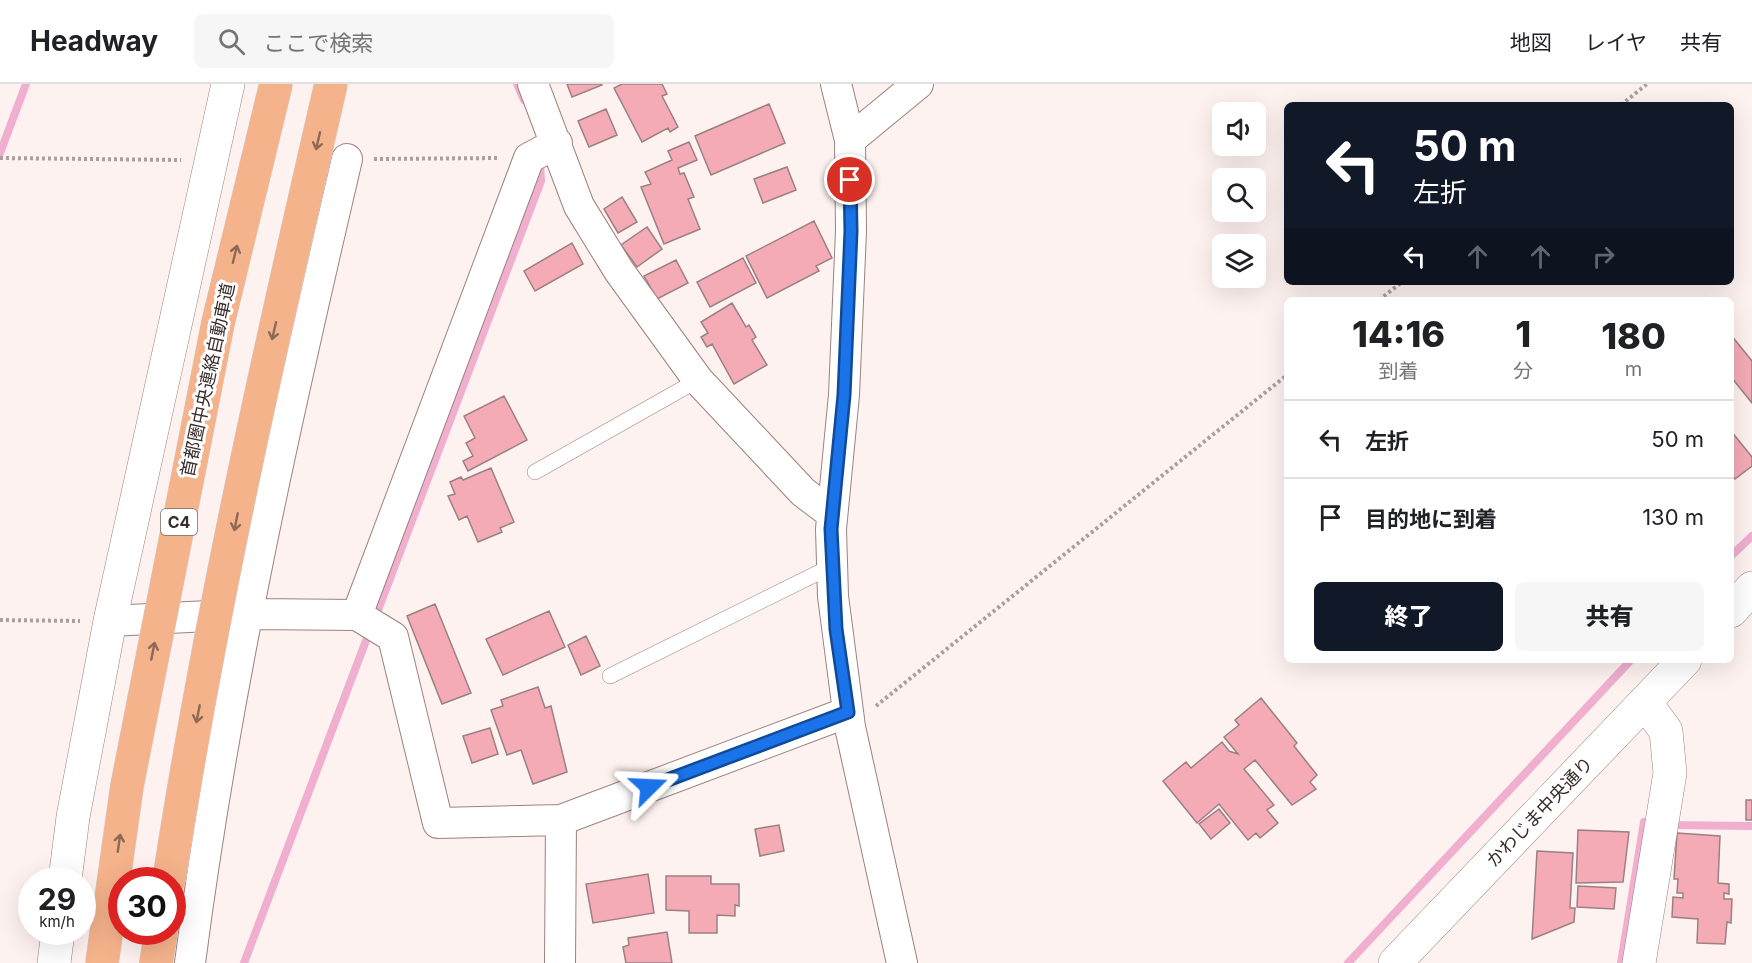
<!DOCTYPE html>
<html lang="ja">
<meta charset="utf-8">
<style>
:root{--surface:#fff;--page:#f6f6f6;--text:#202124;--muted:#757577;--line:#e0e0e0;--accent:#111827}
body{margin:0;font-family:Inter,"Noto Sans JP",sans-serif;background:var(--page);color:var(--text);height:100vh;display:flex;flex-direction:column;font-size:22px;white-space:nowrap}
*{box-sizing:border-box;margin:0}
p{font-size:20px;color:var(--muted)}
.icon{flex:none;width:33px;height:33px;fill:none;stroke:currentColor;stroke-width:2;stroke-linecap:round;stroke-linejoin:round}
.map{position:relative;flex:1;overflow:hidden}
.side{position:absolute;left:1284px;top:213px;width:450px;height:366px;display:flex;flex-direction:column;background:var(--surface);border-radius:9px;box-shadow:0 6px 24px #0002}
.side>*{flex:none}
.top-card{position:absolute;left:1284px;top:18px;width:450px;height:183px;border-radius:9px;box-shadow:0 6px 24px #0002;background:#111827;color:#fff;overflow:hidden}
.tools{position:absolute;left:1212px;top:18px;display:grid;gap:12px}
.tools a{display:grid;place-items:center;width:54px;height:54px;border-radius:9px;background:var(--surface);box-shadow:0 6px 24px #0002;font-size:30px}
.speed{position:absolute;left:18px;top:783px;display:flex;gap:12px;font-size:30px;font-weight:700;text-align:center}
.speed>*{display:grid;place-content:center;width:78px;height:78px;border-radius:50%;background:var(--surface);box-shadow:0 6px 24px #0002;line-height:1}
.speed small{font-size:15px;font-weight:400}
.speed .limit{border:9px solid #d22;background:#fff;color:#111}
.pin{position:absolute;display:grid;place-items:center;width:51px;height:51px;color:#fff;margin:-26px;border:3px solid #fff;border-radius:50%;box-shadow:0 2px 6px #0007}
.me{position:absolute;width:66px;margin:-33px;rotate:69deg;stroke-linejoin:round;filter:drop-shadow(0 0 4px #0008)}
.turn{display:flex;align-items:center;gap:21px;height:126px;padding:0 30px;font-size:27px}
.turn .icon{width:78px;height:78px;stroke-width:2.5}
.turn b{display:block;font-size:42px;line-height:51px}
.lanes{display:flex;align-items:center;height:57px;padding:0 30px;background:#0003;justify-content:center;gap:30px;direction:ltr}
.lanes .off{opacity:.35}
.eta{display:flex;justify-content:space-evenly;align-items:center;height:102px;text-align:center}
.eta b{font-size:36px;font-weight:800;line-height:42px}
.primary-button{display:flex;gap:12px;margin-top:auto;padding:12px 30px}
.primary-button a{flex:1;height:69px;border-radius:9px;background:var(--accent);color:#fff;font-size:24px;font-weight:800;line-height:69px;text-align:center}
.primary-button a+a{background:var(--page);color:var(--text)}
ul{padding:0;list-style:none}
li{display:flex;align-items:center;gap:18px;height:78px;padding:0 30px;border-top:2px solid var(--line)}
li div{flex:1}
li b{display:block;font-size:22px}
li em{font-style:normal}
header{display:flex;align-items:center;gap:36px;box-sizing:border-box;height:84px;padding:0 30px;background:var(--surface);border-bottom:2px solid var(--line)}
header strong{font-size:28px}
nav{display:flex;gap:33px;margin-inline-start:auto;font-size:21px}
.search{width:420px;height:54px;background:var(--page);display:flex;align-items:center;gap:15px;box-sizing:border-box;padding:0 21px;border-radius:9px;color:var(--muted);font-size:22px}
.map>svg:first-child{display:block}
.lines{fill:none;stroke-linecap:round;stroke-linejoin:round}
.stream{stroke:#f0afcf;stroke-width:8}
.building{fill:#f4abb6;stroke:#9b8083;stroke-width:1.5}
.service-casing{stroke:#9c827d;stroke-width:16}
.minor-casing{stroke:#9c827d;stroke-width:32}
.tertiary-casing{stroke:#9c827d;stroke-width:34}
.motorway-casing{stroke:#d3d1d0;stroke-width:34}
.path{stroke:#aa9f9d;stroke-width:4;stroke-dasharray:3 3;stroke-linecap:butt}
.service{stroke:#fff;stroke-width:15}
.minor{stroke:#fff;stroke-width:30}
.tertiary{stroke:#fff;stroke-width:33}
.motorway{stroke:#f5b38c;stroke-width:33}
.motorway-bridge-casing{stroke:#d3d1d0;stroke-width:34;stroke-linecap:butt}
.motorway-bridge{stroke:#f5b38c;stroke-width:33}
.oneway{stroke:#8d6957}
.route-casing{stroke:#114b97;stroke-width:15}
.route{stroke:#1a73e8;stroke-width:10}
.labels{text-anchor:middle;stroke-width:6;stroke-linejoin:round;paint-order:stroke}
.shield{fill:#fff;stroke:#746c6b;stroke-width:1.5}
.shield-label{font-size:16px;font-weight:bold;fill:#382d2b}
.street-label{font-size:18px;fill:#382d2b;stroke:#fff}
</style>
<header>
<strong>Headway</strong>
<div class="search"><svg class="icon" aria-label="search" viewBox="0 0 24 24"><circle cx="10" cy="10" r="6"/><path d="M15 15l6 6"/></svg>ここで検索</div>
<nav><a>地図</a><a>レイヤ</a><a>共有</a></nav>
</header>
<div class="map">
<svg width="1752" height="879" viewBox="0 0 1752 879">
<rect width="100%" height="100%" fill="#fef2f0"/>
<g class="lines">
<path class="stream" d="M517 0 524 16
M0 69 26 0
M1731 472 1752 452
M375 534 541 97 540 77
M1667 741 1752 742
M244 879 370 546
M1348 879 1631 576
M1621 879 1644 738 1654 740"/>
</g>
<path class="building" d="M567 0H601L602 1 572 13Z
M622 0H662L667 10 662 12 678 43 670 48 668 44 642 58 614 4Z
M769 20 785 59 711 91 695 52Z
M606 25 617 51 589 63 578 37Z
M689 58 697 76 678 84 680 90 684 89 694 113 688 115 700 145 664 160 641 103 651 100 645 88 672 76 668 67Z
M787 83 796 106 763 119 754 95Z
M622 113 637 138 618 149 604 125Z
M814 137 832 174 816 182 819 187 767 214 746 172Z
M647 143 662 165 637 183 621 161Z
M572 159 583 180 535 207 524 187Z
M743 174 756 199 710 223 697 198Z
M676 176 688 199 657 215 644 192Z
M732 219 746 243 749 241 756 253 752 256 767 281 734 300 712 260 707 263 701 253 708 249 701 238Z
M1731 251 1752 277V319L1731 293Z
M504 312 527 356 468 387 463 377 473 372 466 359 475 354 464 332Z
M1731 347 1752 373V382L1735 395 1731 390Z
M491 384 514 438 500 444 502 448 478 458 467 432 459 436 448 412 455 410 450 398 461 393 463 396Z
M435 520 471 609 442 620 407 532Z
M549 527 565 563 503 591 486 555Z
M586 552 600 582 581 591 568 561Z
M538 603 545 624 551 622 567 688 533 700 521 666 507 671 491 626 503 622 501 616Z
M1261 614 1297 659 1294 662 1317 691 1310 698 1316 705 1292 721 1255 676 1244 685 1274 721 1267 726 1278 739 1260 754 1256 749 1248 756 1219 720 1197 739 1163 697 1186 678 1191 684 1222 658 1229 667 1238 670 1224 653 1239 641 1235 636Z
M490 644 498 670 472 679 463 652Z
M1746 716H1752V736H1746Z
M1219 725 1230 739 1211 755 1199 740Z
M779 741 784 767 760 772 755 745Z
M1578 746 1629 748 1623 798 1576 799Z
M1677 749 1720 752 1718 799 1729 800V810L1724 809V815H1732L1731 839 1727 838 1725 860 1697 859 1698 835 1672 833 1673 813 1683 814V809H1677L1678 795H1674Z
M1537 767 1573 769 1570 824H1575L1574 838 1532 855Z
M648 790 654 829 593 839 586 800Z
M666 792H711V800H739V822L735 821V832L717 831V849H689V827L666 826Z
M1578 802 1616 804 1614 825 1577 823Z
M667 848 672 879H626L623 863 629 861 628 854Z"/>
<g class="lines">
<g class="service-casing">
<path id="service" d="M535 388 698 296
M610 592 832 482"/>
</g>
<g class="minor-casing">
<path id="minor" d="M533 0 579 122 619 187 698 296 803 408 832 430
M836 0 850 56 851 147 844 311 831 445 833 512 850 643 902 879
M850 56 918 0
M357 531 529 74 557 59
M110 537 248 530 357 531 393 553 438 739 561 736 848 628
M190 879C225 608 285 340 347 75
M560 879 561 736"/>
</g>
<g class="tertiary-casing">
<path id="tertiary" d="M1731 527 1752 504
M65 796 73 733 110 537 228 0
M54 879 58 848
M1395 879 1685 576
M1639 879 1670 689 1666 647 1645 618"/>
</g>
<g class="motorway-casing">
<path id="motorway" d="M156 879 161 848"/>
</g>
<path class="path" d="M1621 21 1647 0
M0 74 181 76
M374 75 499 74
M1379 216 1402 198
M0 536 80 537
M876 622 1287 291"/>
<use href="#service" class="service"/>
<use href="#minor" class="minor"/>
<use href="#tertiary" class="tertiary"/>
<use href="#motorway" class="motorway"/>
<g class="motorway-bridge-casing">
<path id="motorway-bridge" d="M169 796C210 529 270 264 331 0
M102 879 127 702 218 239 276 0"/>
</g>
<use href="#motorway-bridge" class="motorway-bridge"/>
</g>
<defs><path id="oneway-shaft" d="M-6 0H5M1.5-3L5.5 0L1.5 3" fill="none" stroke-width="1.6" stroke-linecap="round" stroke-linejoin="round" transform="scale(1.5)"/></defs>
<g class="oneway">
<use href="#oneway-shaft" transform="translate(318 57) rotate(103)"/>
<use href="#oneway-shaft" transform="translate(235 170) rotate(-76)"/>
<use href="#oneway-shaft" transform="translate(274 247) rotate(103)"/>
<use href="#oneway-shaft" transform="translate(236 438) rotate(101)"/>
<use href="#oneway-shaft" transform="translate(153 567) rotate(-79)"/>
<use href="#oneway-shaft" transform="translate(198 630) rotate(101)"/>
<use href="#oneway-shaft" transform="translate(119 759) rotate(-82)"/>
</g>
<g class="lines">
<g class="route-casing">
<path id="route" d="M649 703 848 628 836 545 831 445 844 311 851 147 850 96"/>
</g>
<use href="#route" class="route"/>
</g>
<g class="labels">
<rect class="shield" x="161" y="425" width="36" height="26" rx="4.5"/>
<g class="shield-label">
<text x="179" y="444">C4</text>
</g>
<g class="street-label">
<text transform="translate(208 296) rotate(-78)" y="6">首都圏中央連絡自動車道</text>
<text transform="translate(1540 728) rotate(-46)" y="6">かわじま中央通り</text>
</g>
</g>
</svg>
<div class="tools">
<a><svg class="icon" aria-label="sound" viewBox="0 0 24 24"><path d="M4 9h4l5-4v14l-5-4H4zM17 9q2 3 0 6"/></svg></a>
<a><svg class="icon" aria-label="search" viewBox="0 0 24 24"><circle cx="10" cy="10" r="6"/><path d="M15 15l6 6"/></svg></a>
<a><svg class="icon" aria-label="layers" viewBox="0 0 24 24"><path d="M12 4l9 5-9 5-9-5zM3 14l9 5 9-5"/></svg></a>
</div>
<div class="speed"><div>29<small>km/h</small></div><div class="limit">30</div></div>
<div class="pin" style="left:850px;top:96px;background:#d93025"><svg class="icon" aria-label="arrive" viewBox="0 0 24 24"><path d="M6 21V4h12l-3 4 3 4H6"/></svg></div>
<svg class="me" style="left:649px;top:703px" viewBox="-20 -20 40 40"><path d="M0-17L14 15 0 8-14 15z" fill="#1a73e8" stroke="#fff" stroke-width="4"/></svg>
<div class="top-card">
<div class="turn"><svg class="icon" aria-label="left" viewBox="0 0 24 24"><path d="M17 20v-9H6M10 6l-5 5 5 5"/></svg><div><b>50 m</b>左折</div></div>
<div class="lanes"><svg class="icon" aria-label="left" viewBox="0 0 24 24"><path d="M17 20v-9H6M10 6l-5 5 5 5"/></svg><svg class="icon off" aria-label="ahead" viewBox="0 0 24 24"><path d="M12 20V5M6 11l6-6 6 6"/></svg><svg class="icon off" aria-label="ahead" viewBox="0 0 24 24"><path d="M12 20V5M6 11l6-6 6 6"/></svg><svg class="icon off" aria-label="right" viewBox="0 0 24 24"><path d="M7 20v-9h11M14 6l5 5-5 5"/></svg></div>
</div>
<section class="side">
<div class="eta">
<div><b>14:16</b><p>到着</p></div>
<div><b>1</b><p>分</p></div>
<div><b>180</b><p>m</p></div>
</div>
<ul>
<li><svg class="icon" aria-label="left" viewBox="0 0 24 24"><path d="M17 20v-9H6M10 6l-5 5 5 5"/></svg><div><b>左折</b></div><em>50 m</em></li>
<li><svg class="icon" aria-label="arrive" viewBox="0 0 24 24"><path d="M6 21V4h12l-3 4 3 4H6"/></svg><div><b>目的地に到着</b></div><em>130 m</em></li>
</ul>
<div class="primary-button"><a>終了</a><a>共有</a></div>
</section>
</div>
